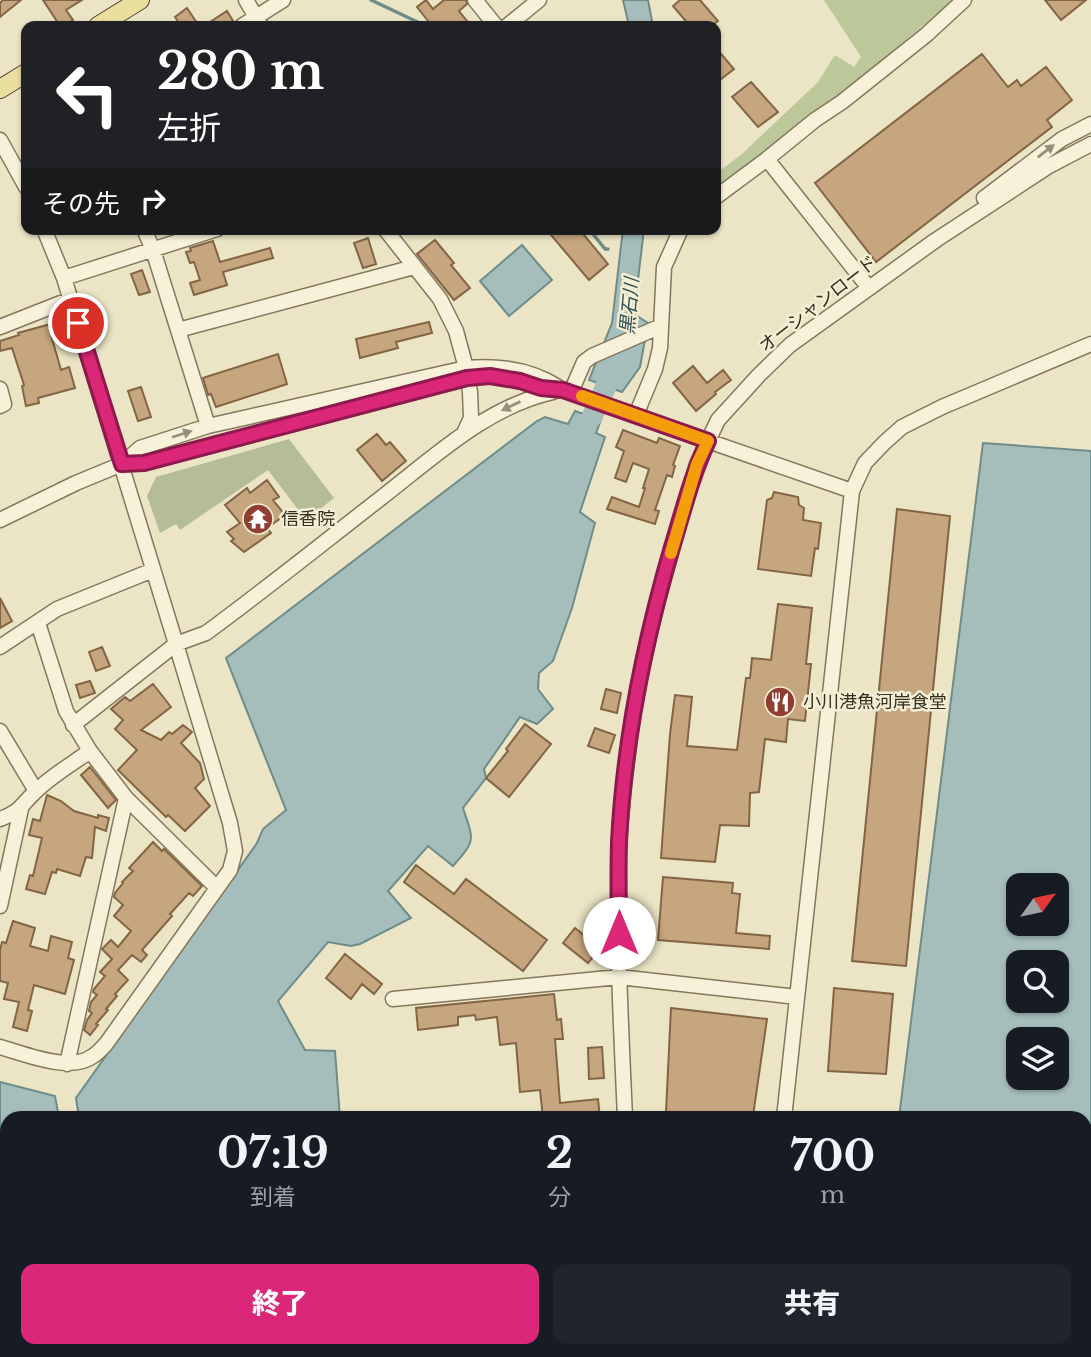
<!DOCTYPE html>
<html lang="ja">
<meta charset="utf-8">
<style>
:root{--surface:#171b24;--page:#20242c;--text:#f1f3f6;--muted:#9ea1a6;--accent:#db2777}
body{margin:0;font-family:"Libre Baskerville","Noto Sans JP",serif;background:var(--page);color:var(--text);height:100vh;display:flex;flex-direction:column;font-size:26px;white-space:nowrap}
*{box-sizing:border-box;margin:0}
p{font-size:23px;color:var(--muted)}
.icon{flex:none;width:38px;height:38px;fill:none;stroke:currentColor;stroke-width:2;stroke-linecap:round;stroke-linejoin:round}
.map{position:relative;flex:1;overflow:hidden}
.details{position:absolute;left:0px;top:1111px;width:1092px;height:247px;display:flex;flex-direction:column;background:var(--surface);border-radius:21px 21px 0 0;box-shadow:0 2px 5px #0004}
.details>*{flex:none}
.guide{position:absolute;left:21px;top:21px;width:700px;height:214px;border-radius:14px;box-shadow:0 2px 5px #0004;background:#202124;color:#fff;overflow:hidden}
.needle{width:46px;rotate:57deg}
.buttons{position:absolute;left:1006px;top:873px;display:grid;gap:14px}
.buttons a{display:grid;place-items:center;width:63px;height:63px;border-radius:14px;background:var(--surface);box-shadow:0 2px 5px #0004;font-size:35px}
.pin{position:absolute;display:grid;place-items:center;width:60px;height:60px;color:#fff;margin:-30px;border:4px solid #fff;border-radius:50%;box-shadow:0 2px 7px #0007}
.me{position:absolute;width:77px;margin:-38px;rotate:0deg;stroke-linejoin:round;filter:drop-shadow(0 0 5px #0008)}
.turn{display:flex;align-items:center;gap:24px;height:147px;padding:0 21px;font-size:32px}
.turn .icon{width:91px;height:91px;stroke-width:2.5}
.turn b{display:block;font-size:49px;line-height:60px}
.then{display:flex;align-items:center;height:66px;padding:0 21px;background:#0003;gap:14px;font-size:26px}
.eta{display:flex;justify-content:space-evenly;align-items:center;height:119px;text-align:center}
.eta b{font-size:42px;font-weight:800;line-height:49px}
.cta{display:flex;gap:14px;margin-top:auto;padding:14px 21px}
.cta a{flex:1;height:80px;border-radius:14px;background:var(--accent);color:#fff;font-size:28px;font-weight:800;line-height:80px;text-align:center}
.cta a+a{background:var(--page);color:var(--text)}
.map>svg:first-child{display:block}
.green{fill:#bcc89a}
.cemetery{fill:#b4bd98}
.water{fill:#a6bebb;stroke:#6e8c89;stroke-width:2;fill-rule:evenodd}
.lines{fill:none;stroke-linecap:round;stroke-linejoin:round}
.stream{stroke:#6e8c89;stroke-width:3.5}
.river{stroke:#a6bebb;stroke-width:21}
.building{fill:#c6a67e;stroke:#826544;stroke-width:2}
.minor-casing{stroke:#84775d;stroke-width:17}
.major-casing{stroke:#524530;stroke-width:20}
.minor{stroke:#f6f1d8;stroke-width:14}
.major{stroke:#ebdfa0;stroke-width:18}
.oneway{fill:#968f7c}
.route-casing{stroke:#8e194d;stroke-width:18}
.route{stroke:#db2777;stroke-width:12}
.slow{stroke:#f59e0b;stroke-width:12}
.labels{text-anchor:middle;stroke-width:5;stroke-linejoin:round;paint-order:stroke}
.street-label{font-size:18px;fill:#362d1f;stroke:#f3eed4}
.poi-label{font-size:18px;fill:#362d1f;stroke:#f3eed4;text-anchor:start}
.water-label{font-size:19px;font-style:italic;fill:#305154;stroke:#f3eed4}
</style>
<div class="map">
<svg width="1091" height="1357" viewBox="0 0 1091 1357">
<rect width="100%" height="100%" fill="#ebe5c5"/>
<path class="green" d="M824 0H955L909 37 853 88 716 196V174L743 153 818 82 835 55 854 67 861 57Z"/>
<path class="cemetery" d="M289 439 334 498 306 520 268 470 180 530 176 524 160 533 147 496 156 477Z"/>
<path class="water" d="M623 0H648L653 26H629Z
M623 229H644L634 314 648 323 640 367 622 392 589 380 612 323Z
M522 245 552 280 509 316 480 281Z
M575 411 601 420 596 433 605 437 580 512 595 523 572 608 553 661 539 673 538 689 553 709 537 724 520 717 484 769 486 778 463 808C474 841 476 840 453 866L428 846 388 891 411 918 360 944 351 946 328 942 278 1001 305 1050 335 1051 340 1118H79L76 1098 257 843 263 829 286 810 226 658 537 421 545 417 568 424Z
M983 443 1091 451V1357H548L601 1351H1085V1118H899ZM1018 886H1057V924H1018ZM1018 962H1057V1001H1018ZM1018 1040H1057V1078H1018Z
M0 1082 55 1096 59 1118H7V1346H4L2 1357H0Z
M37 1351H262L263 1357H36Z"/>
<g class="lines">
<path class="stream" d="M371 0 426 26
M589 229 605 249H608"/>
<path class="river" d="M592 417 617 362"/>
</g>
<path class="building" d="M3 0H21L0 17V3Z
M43 0H82L66 10 73 20 64 26H60Z
M426 0 433 9 444 0H466L467 4 459 11 471 26H432L417 7Z
M680 0H700L718 21 711 26H690L673 6Z
M1045 0H1086L1061 20Z
M187 8 199 26H181L175 17Z
M227 11 233 21 225 26H204Z
M716 48 734 69 716 83Z
M982 54 1008 87 1017 80 1021 86 1046 67 1072 100 1047 120 1052 127 876 262 815 183Z
M751 82 778 112 758 127 732 97Z
M546 229H579L608 264 589 280Z
M368 238 376 264 363 268 354 243Z
M435 240 454 263 451 265 470 288 454 300 417 254Z
M213 241 220 262 270 248 273 258 223 272 227 285 194 295 190 283 200 280 194 262 190 263 186 252 191 251 190 248Z
M142 270 150 292 139 295 131 274Z
M58 322 61 332 51 335 61 370 69 367 75 388 38 398 39 403 26 406 22 386 24 385 12 348 0 351V341L19 335 18 333Z
M429 322 432 333 396 342 398 348 360 358 356 339Z
M278 354 287 384 216 407 211 394 208 395 203 378Z
M693 366 707 383 723 370 731 380 715 392 716 394 696 411 673 383Z
M141 387 151 417 138 421 128 391Z
M623 430 657 443 659 438 680 446 673 465 675 466 672 477 667 475 655 510 659 511 655 524 607 509 612 497 639 507 645 488H643L649 469 633 463 626 482 615 478 624 451 616 447Z
M377 434 386 445 390 442 406 461 382 481 357 450Z
M267 480 279 497 273 500 285 515 267 528 271 533 244 552 231 541 234 539 227 532 240 523 225 505 247 488 250 493Z
M774 492 798 497 799 505 804 508 803 520 821 523 818 549 815 548 811 576 758 569 767 500 772 498Z
M897 509 950 516 906 966 852 961Z
M0 598 12 621 0 628Z
M778 604 812 608 806 664H811L805 721 788 719 786 742 765 739 759 792 750 793 749 826 720 825 715 862 661 858 670 734 675 695 692 697 687 746 737 750 746 678H750L752 658 771 660Z
M102 647 110 666 96 671 89 652Z
M90 681 95 693 80 698 76 685Z
M153 684 171 707 141 730 161 740 169 732 172 734 183 725 192 732 181 743 200 763 204 779 195 788 210 806 185 831 168 815 166 817 118 770 137 750 115 729 123 720 111 709 125 697 130 701Z
M606 689 621 693 617 713 601 709Z
M525 724 551 744 509 797 486 778 508 751 506 749Z
M595 728 615 735 609 753 588 746Z
M90 767 116 800 108 808 81 775Z
M47 795 61 801 74 811 98 818V815L109 818 106 831 95 827 92 858 86 857 80 876 57 869 56 873 52 872 45 894 26 889 30 875 33 876 42 838 29 835 33 819 40 821Z
M153 842 162 851 164 849 202 886 193 896 189 893 170 914 172 916 142 950 147 955 141 962 132 955 118 970 128 980 115 994 117 996 106 1009 108 1010 96 1024 98 1025 90 1035 84 1030 87 1020 92 1013 89 1011 91 1002 97 995 93 992 94 989 105 976 100 972 112 959 102 949 111 940 118 947 131 931 114 916 123 905 114 897 115 893 123 883 122 882 133 871 129 868Z
M416 865 454 894 466 879 547 940 523 971 404 882Z
M663 877 733 883 732 893 740 894 736 933 770 936 769 949 658 940Z
M13 921 35 928 30 946 48 951 51 936 72 942 68 958 74 960 65 994 34 985 28 1010 32 1011 27 1031 13 1027 19 1002 4 999 8 983 0 981V950L2 942 6 943Z
M575 928 600 948 588 963 563 943Z
M345 954 382 984 374 994 362 984 351 999 326 978Z
M834 988 893 994 886 1074 828 1071Z
M554 994 557 1020 561 1019 563 1039H555L560 1103 598 1099 600 1118H543L540 1090 520 1092 516 1043 500 1045 497 1017 476 1020 475 1015 458 1017V1025L418 1030 416 1008Z
M671 1008 767 1019 753 1116 666 1112Z
M602 1047 604 1078 589 1079 588 1048Z"/>
<g class="lines">
<g class="minor-casing">
<path id="minor" d="M246 0 261 26
M475 0 496 26
M242 26 283 0
M507 26 539 0
M0 140 26 187
M767 159 869 288
M716 197 767 159 815 120 842 102 926 35 964 0
M984 198 1062 139 1091 124
M44 229 64 278 176 644 73 725
M144 229 153 250 208 426
M385 229 440 299 456 331 466 368 470 392 471 418 464 433
M64 278 217 229
M0 327 71 299
M178 330 414 267
M0 389 4 404 0 406
M571 392 584 362 592 356 661 326
M636 415 655 369 660 348 664 267 681 229
M122 464 140 448 208 426 466 368C499 365 530 369 558 387
M0 520 76 483 122 464 144 463 467 378 490 376 520 381 541 388 563 390 708 441 718 420 759 375 790 345 936 240 1049 166 1091 144
M38 623 66 711 90 751 126 798 217 888
M0 647 57 609 153 570
M0 731 36 791
M0 819C22 811 20 806 35 792 51 776 72 764 90 751
M0 906 21 809
M393 999 619 977 797 997
M0 1047C25 1054 70 1073 93 1056 98 1053 102 1048 106 1044L230 870 235 851 230 823 176 644 206 633C266 589 323 543 381 498 434 457 486 407 553 392
M67 1064 126 798
M625 1118C621 1026 616 934 619 843 621 813 624 782 628 753 639 654 669 559 697 464L708 441 852 491
M784 1118 852 491 865 463 884 443 902 427 942 407 1091 344"/>
</g>
<g class="major-casing">
<path id="major" d="M98 26 140 0
M0 89 26 73"/>
</g>
<use href="#minor" class="minor"/>
<use href="#major" class="major"/>
</g>
<defs><path id="oneway-solid" d="M-6-.8H1V-3.2L6.5 0L1 3.2V.8H-6Z" transform="scale(1.75)"/></defs>
<g class="oneway">
<use href="#oneway-solid" transform="translate(1046 151) rotate(-38)"/>
<use href="#oneway-solid" transform="translate(511 406) rotate(154)"/>
<use href="#oneway-solid" transform="translate(182 434) rotate(-18)"/>
</g>
<g class="lines">
<g class="route-casing">
<path id="route" d="M78 323 122 464 144 463 467 378 490 376 520 381 541 388 563 390 708 441C692 475 683 511 672 547 644 643 624 742 619 842 618 872 619 902 619 933"/>
</g>
<use href="#route" class="route"/>
<path class="slow" d="M582 396 708 441 697 464 671 553"/>
</g>
<defs>
<g id="temple-disc" transform="scale(1.575)"><circle r="9.5" fill="#8f3e31" stroke="#f3eed4"/><path d="M0-6L5-2H3V0L6.5 2.5H4V6H1.5V3h-3V6H-4V2.5H-6.5L-3 0V-2H-5Z" fill="#fff"/></g>
<g id="restaurant-disc" transform="scale(1.575)"><circle r="9.5" fill="#8f3e31" stroke="#f3eed4"/><path d="M-5-6h1v4h1v-4h1v4h1v-4h1v5L-1.5 .5V6h-2V.5L-5-1ZM5-6V6H3V1.5H1.5Q1.5-4 5-6Z" fill="#fff"/></g>
</defs>
<g fill-rule="evenodd">
<use href="#temple-disc" x="258" y="519"/>
<use href="#restaurant-disc" x="780" y="702"/>
</g>
<g class="labels">
<g class="street-label">
<text transform="translate(818 304) rotate(-38)" y="6">オーシャンロード</text>
</g>
<g class="poi-label">
<text x="281" y="525">信香院</text>
<text x="803" y="708">小川港魚河岸食堂</text>
</g>
<g class="water-label">
<text transform="translate(629 306) rotate(-85)" y="7">黒石川</text>
</g>
</g>
</svg>
<div class="buttons">
<a><svg class="needle" viewBox="-14 -14 28 28"><path d="M0-13l5 13h-10z" fill="#e53935"/><path d="M0 13l5-13h-10z" fill="#9ea1a6"/></svg></a>
<a><svg class="icon" aria-label="search" viewBox="0 0 24 24"><circle cx="10" cy="10" r="6"/><path d="M15 15l6 6"/></svg></a>
<a><svg class="icon" aria-label="layers" viewBox="0 0 24 24"><path d="M12 4l9 5-9 5-9-5zM3 14l9 5 9-5"/></svg></a>
</div>
<div class="pin" style="left:78px;top:323px;background:#d93025"><svg class="icon" aria-label="arrive" viewBox="0 0 24 24"><path d="M6 21V4h12l-3 4 3 4H6"/></svg></div>
<svg class="me" style="left:619px;top:933px" viewBox="-20 -20 40 40"><circle r="19" fill="#fff"/><path d="M0-13L10 11 0 6-10 11z" fill="#db2777"/></svg>
<div class="guide">
<div class="turn"><svg class="icon" aria-label="left" viewBox="0 0 24 24"><path d="M17 20v-9H6M10 6l-5 5 5 5"/></svg><div><b>280 m</b>左折</div></div>
<div class="then">その先<svg class="icon" aria-label="right" viewBox="0 0 24 24"><path d="M7 20v-9h11M14 6l5 5-5 5"/></svg></div>
</div>
<section class="details">
<div class="eta">
<div><b>07:19</b><p>到着</p></div>
<div><b>2</b><p>分</p></div>
<div><b>700</b><p>m</p></div>
</div>
<div class="cta"><a>終了</a><a>共有</a></div>
</section>
</div>
